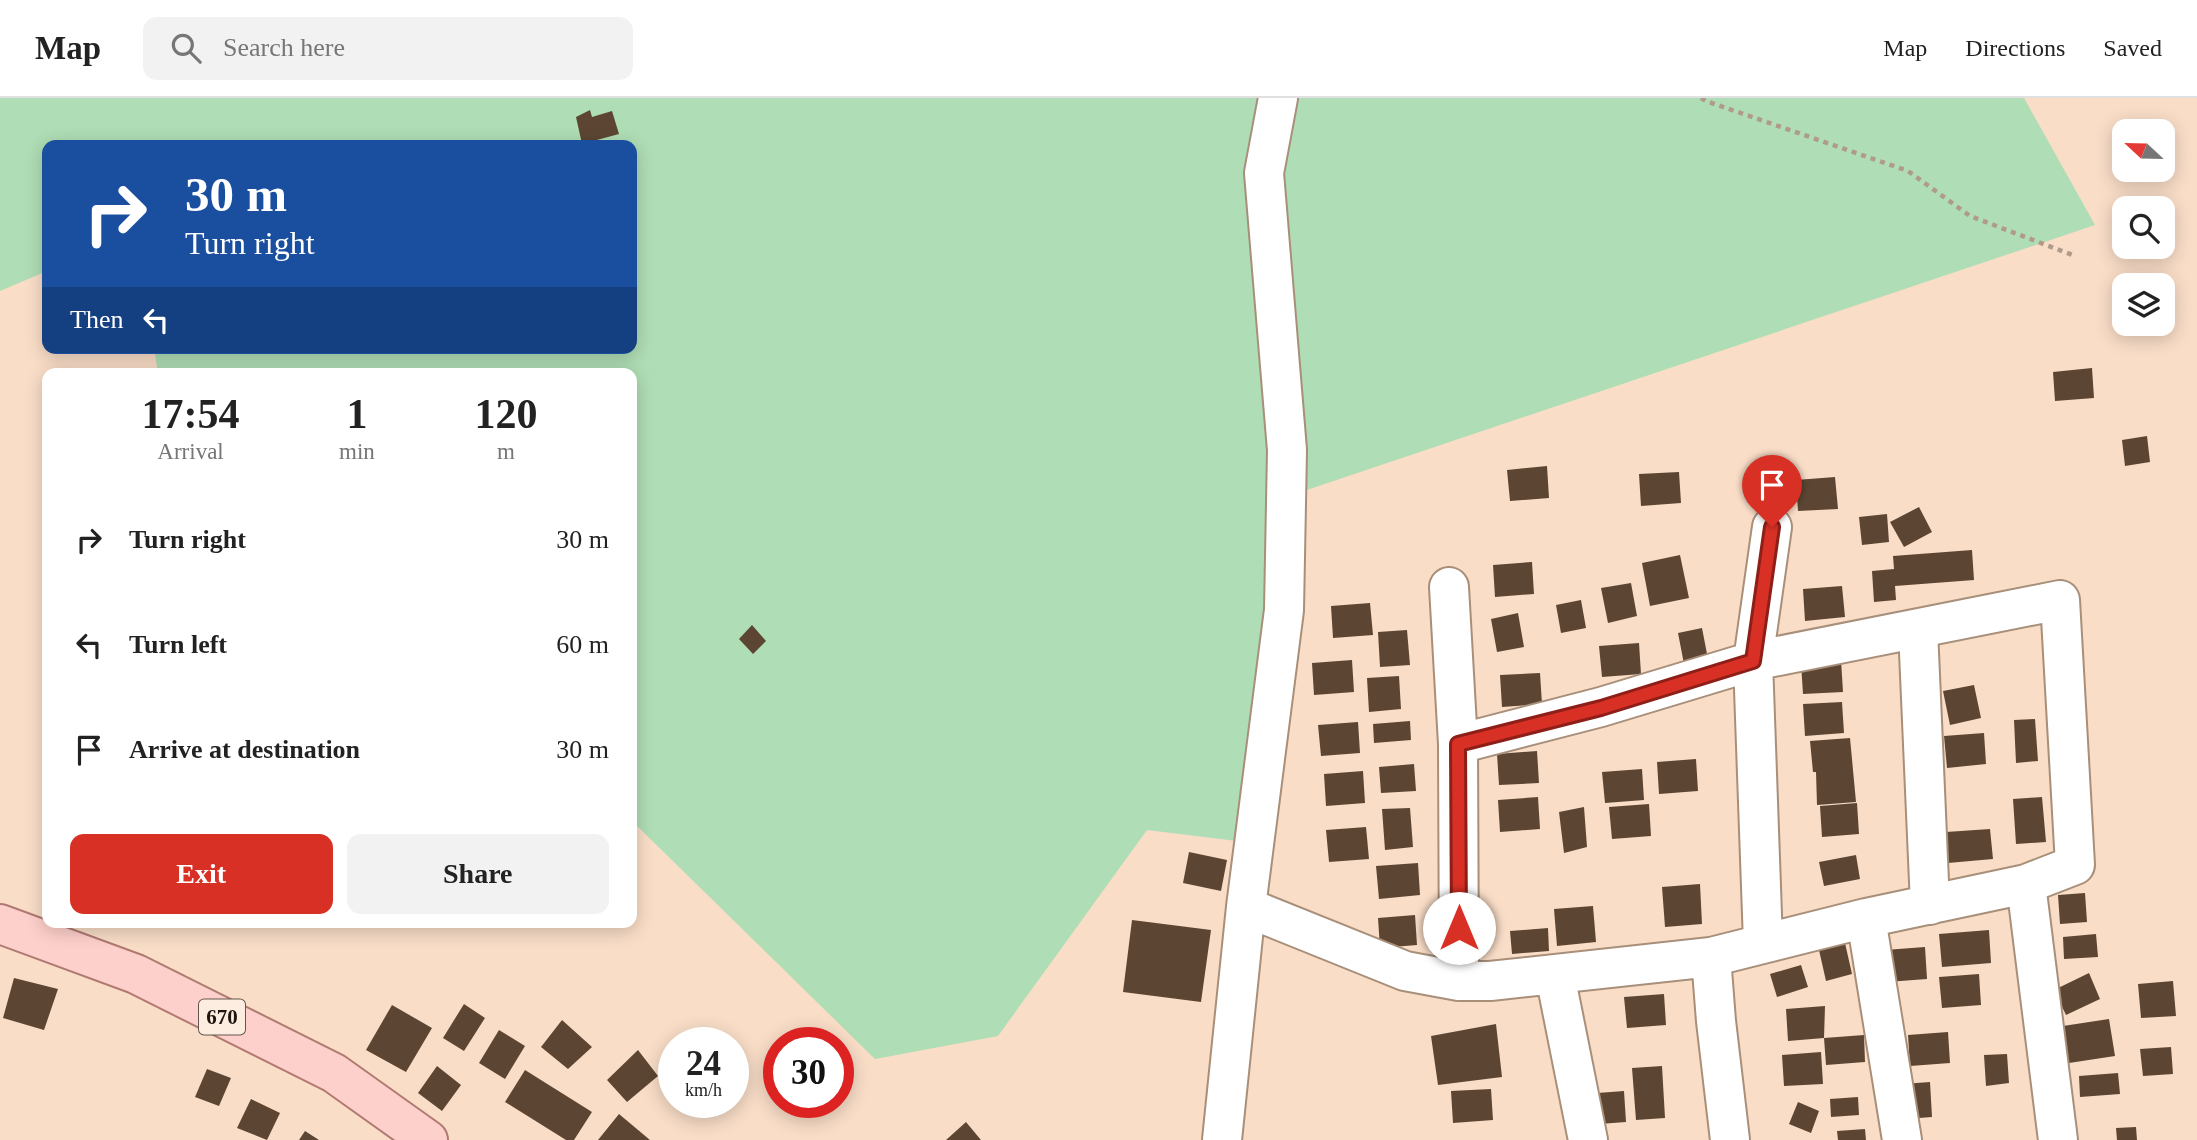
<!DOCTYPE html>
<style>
:root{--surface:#fff;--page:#f2f2f2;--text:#222;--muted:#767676;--line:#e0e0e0;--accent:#d93025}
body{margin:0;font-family:Georgia,serif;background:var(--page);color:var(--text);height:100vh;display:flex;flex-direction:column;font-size:26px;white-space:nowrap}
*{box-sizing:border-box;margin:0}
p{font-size:23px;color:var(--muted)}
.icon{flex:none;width:38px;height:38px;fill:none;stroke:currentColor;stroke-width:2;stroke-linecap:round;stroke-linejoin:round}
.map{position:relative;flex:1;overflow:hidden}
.panel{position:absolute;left:42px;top:270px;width:595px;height:560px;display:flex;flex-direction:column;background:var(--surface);border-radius:14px;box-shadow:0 4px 18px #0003}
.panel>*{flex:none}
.hud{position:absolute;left:42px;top:42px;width:595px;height:214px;border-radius:14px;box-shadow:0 4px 18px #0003;background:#1a4fa0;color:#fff;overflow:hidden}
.needle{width:46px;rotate:292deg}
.tools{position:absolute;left:2112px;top:21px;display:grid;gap:14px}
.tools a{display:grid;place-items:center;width:63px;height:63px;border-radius:14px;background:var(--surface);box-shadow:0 4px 18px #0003;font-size:35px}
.speed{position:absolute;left:658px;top:929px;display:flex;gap:14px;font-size:35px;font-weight:700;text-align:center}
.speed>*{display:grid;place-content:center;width:91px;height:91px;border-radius:50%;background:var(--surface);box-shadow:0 4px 18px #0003;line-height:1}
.speed small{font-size:18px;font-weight:400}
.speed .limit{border:10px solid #d22;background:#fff;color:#111}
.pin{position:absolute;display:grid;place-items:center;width:60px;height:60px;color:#fff;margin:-72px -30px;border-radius:50% 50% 50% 0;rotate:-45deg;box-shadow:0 0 7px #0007}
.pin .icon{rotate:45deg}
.me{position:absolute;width:77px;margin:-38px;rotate:0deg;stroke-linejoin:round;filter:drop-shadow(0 0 5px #0008)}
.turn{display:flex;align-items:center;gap:24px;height:147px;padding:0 28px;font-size:32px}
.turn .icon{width:91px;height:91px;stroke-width:2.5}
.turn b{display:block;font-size:49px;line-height:60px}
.then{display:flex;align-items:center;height:66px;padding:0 28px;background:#0003;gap:14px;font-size:26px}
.eta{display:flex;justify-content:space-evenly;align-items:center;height:119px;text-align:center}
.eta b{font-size:42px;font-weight:800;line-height:49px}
.cta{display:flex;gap:14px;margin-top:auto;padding:14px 28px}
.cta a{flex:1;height:80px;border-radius:14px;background:var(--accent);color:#fff;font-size:28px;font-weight:800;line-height:80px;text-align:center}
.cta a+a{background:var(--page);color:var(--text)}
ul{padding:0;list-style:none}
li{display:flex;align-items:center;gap:21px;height:105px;padding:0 28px}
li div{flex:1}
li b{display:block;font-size:26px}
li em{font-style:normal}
header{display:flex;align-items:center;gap:42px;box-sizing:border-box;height:98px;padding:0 35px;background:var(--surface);border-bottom:2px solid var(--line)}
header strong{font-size:33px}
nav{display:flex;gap:38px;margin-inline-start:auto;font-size:24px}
.search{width:490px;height:63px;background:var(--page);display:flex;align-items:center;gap:18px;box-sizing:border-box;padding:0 24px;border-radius:14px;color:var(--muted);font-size:26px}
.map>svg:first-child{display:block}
.green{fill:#afddb5}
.building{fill:#5c4633}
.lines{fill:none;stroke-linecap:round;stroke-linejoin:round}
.street-casing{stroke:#a88f7a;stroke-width:42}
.primary-casing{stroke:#b07a72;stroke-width:42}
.path{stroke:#b09a89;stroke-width:4.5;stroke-dasharray:5 5;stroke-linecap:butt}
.street{stroke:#fff;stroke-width:38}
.primary{stroke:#fed0cb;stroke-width:38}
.route-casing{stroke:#8d1f18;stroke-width:18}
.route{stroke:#d93025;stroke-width:12}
.labels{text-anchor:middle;stroke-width:7;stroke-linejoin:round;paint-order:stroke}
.shield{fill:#fdede0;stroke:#62564e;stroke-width:2}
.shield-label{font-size:21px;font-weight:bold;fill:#20160f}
</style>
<header>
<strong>Map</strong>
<div class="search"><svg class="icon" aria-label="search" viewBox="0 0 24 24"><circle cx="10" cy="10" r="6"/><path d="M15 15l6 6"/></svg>Search here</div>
<nav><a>Map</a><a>Directions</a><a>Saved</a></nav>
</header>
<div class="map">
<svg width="2197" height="1042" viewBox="0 0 2197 1042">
<rect width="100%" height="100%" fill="#f9ddc7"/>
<path class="green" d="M0 0H2024L2095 127 1295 396 1245 744 1147 732 998 938 875 961 632 723V275H158L154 250H632V47H47V173L0 193Z"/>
<path class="building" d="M590 12 592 19 612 13 619 36 582 46 576 19Z
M2092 270 2094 300 2055 303 2053 274Z
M2147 338 2150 364 2125 368 2122 342Z
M1547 368 1549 400 1510 403 1507 372Z
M1679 374 1681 405 1641 408 1639 376Z
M1835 379 1838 411 1798 413 1796 382Z
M1919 409 1932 434 1904 449 1890 424Z
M1887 416 1889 444 1862 447 1859 419Z
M1972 452 1974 482 1895 488 1896 502 1874 504 1872 473 1894 471 1893 458Z
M1680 457 1689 500 1650 508 1642 465Z
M1532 464 1534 496 1495 499 1493 467Z
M1631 485 1637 518 1608 525 1601 490Z
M1842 488 1845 519 1805 523 1803 491Z
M1581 502 1586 530 1561 535 1556 507Z
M1370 505 1373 537 1333 540 1331 508Z
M1518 515 1524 549 1497 554 1491 521Z
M752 527 766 543 753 556 739 541Z
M1702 530 1708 561 1684 566 1678 535Z
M1407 532 1410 567 1380 569 1378 534Z
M1639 545 1641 576 1602 579 1599 548Z
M1352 562 1354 594 1314 597 1312 565Z
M1841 562 1843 594 1803 596 1801 565Z
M1540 575 1542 606 1502 609 1500 577Z
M1399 578 1401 611 1369 614 1367 580Z
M1974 587 1981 620 1950 627 1943 593Z
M1842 604 1844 635 1805 638 1803 606Z
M2035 621 2038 663 2016 665 2014 622Z
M1410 623 1411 642 1374 645 1373 626Z
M1358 624 1360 655 1321 658 1318 627Z
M1984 635 1986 666 1947 670 1944 638Z
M1850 640 1856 704 1817 707 1816 674H1813L1810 643Z
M1537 653 1539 685 1499 687 1497 656Z
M1696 661 1698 693 1659 696 1657 664Z
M1414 666 1416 693 1381 695 1379 669Z
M1642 671 1644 702 1605 705 1602 674Z
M1363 673 1365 705 1326 708 1324 676Z
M1538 699 1540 731 1500 734 1498 702Z
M2042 699 2046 744 2016 746 2013 701Z
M1857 705 1859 736 1822 739 1820 708Z
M1649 706 1651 738 1612 741 1609 709Z
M1584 709 1587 749 1564 755 1559 714Z
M1410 710 1413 749 1385 752 1382 711Z
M1366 729 1369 761 1329 764 1326 732Z
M1990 731 1993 761 1948 765 1946 734Z
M1189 754 1227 762 1221 793 1183 785Z
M1856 757 1860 781 1824 788 1819 764Z
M1418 765 1420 797 1379 801 1376 768Z
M1700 786 1702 826 1665 829 1662 789Z
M2085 795 2087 824 2060 826 2058 797Z
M1593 808 1596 844 1557 848 1554 811Z
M1415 817 1417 847 1380 850 1378 820Z
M1132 822 1211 832 1201 904 1123 894Z
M1548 830 1549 853 1512 856 1510 833Z
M1989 832 1991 865 1942 869 1939 836Z
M2096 836 2098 859 2064 861 2063 839Z
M1845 845 1852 876 1826 883 1819 852Z
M1925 849 1927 881 1887 884 1885 852Z
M1801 867 1808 889 1777 899 1770 876Z
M2089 875 2100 901 2066 917 2054 892Z
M1979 876 1981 907 1942 910 1939 879Z
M14 880 58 891 44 932 3 920Z
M2173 883 2176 918 2141 920 2138 886Z
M1664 896 1666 927 1627 930 1624 899Z
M464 906 485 920 464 953 443 940Z
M392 907 432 930 406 974 366 952Z
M1825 908 1824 940 1788 943 1786 911Z
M2109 921 2115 958 2069 965 2063 928Z
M562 922 592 949 568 971 541 949Z
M1496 926 1502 979 1438 987 1431 938Z
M499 932 525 948 505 981 479 965Z
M1948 934 1950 965 1910 968 1908 937Z
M1864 937 1865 964 1826 967 1824 940Z
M2171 949 2173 976 2143 978 2140 951Z
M638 952 658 978 627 1004 607 982Z
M1821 954 1823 986 1784 988 1782 957Z
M2007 956 2009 985 1986 988 1984 957Z
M437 968 461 987 442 1013 418 995Z
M1662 968 1665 1020 1636 1022 1632 970Z
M207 971 231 980 219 1008 195 999Z
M525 972 592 1014 574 1042H566L505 1004Z
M2118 975 2120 996 2080 999 2079 978Z
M1930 984 1932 1019 1906 1021 1903 986Z
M1491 991 1493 1022 1453 1025 1451 993Z
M1624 993 1626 1024 1586 1027 1584 996Z
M1858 999 1859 1017 1831 1019 1830 1001Z
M251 1001 280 1015 267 1042 237 1030Z
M1798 1004 1819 1013 1811 1035 1789 1026Z
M619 1016 650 1042H598Z
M966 1024 981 1042H946Z
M2136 1029 2137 1042H2117L2116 1030Z
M1865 1031 1866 1042H1838L1837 1033Z
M305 1033 319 1042H299Z"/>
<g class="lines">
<g class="street-casing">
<path id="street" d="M1449 489 1458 646 1459 883
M1918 531 1930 807
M2026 786 2058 1042
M1246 809 1405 873 1459 883H1490L1711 859 1866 820 2026 786 2075 767 2060 502 1753 563 1601 609 1458 646
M1866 820 1902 1042
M1763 845 1753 563 1772 429
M1711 859 1716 923 1730 1042
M1555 877 1588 1042
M1222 1042 1246 809 1284 512 1287 352 1264 75 1278 0"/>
</g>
<g class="primary-casing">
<path id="primary" d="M0 826 136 876 334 975 428 1042"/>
</g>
<path class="path" d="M1701 0 1706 3 1908 73 1970 118 2075 158"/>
<use href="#street" class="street"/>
<use href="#primary" class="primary"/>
</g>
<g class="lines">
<g class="route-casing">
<path id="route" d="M1459 830 1458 646 1601 610 1753 563 1772 429"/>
</g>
<use href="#route" class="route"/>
</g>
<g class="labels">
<rect class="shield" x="199" y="901.5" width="46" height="35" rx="5"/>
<g class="shield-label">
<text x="222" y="926">670</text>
</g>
</g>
</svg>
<div class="tools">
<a><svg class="needle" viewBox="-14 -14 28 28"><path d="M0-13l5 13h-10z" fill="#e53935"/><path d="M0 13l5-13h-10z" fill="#767676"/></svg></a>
<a><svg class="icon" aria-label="search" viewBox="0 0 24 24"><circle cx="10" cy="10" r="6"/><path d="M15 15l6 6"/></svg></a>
<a><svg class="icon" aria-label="layers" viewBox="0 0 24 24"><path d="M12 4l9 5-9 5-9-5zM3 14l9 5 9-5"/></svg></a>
</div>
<div class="speed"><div>24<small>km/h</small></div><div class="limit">30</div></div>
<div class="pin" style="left:1772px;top:429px;background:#d93025"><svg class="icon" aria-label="arrive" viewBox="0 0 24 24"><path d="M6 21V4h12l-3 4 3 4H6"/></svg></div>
<svg class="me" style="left:1459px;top:830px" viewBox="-20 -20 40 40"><circle r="19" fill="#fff"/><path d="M0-13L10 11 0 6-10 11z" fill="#d93025"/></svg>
<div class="hud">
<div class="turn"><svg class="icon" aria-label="right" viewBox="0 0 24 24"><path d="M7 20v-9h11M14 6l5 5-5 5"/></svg><div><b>30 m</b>Turn right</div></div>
<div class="then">Then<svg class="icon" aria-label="left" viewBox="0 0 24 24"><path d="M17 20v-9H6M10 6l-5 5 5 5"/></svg></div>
</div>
<section class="panel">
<div class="eta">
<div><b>17:54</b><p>Arrival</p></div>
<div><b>1</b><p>min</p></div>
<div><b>120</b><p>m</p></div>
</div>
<ul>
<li><svg class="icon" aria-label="right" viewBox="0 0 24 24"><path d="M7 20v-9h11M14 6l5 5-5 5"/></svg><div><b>Turn right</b></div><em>30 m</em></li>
<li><svg class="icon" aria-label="left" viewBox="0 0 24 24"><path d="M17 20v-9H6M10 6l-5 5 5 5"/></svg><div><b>Turn left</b></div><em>60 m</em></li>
<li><svg class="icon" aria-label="arrive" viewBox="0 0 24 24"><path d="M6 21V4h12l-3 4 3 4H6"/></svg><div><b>Arrive at destination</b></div><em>30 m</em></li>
</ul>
<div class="cta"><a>Exit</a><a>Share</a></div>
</section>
</div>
